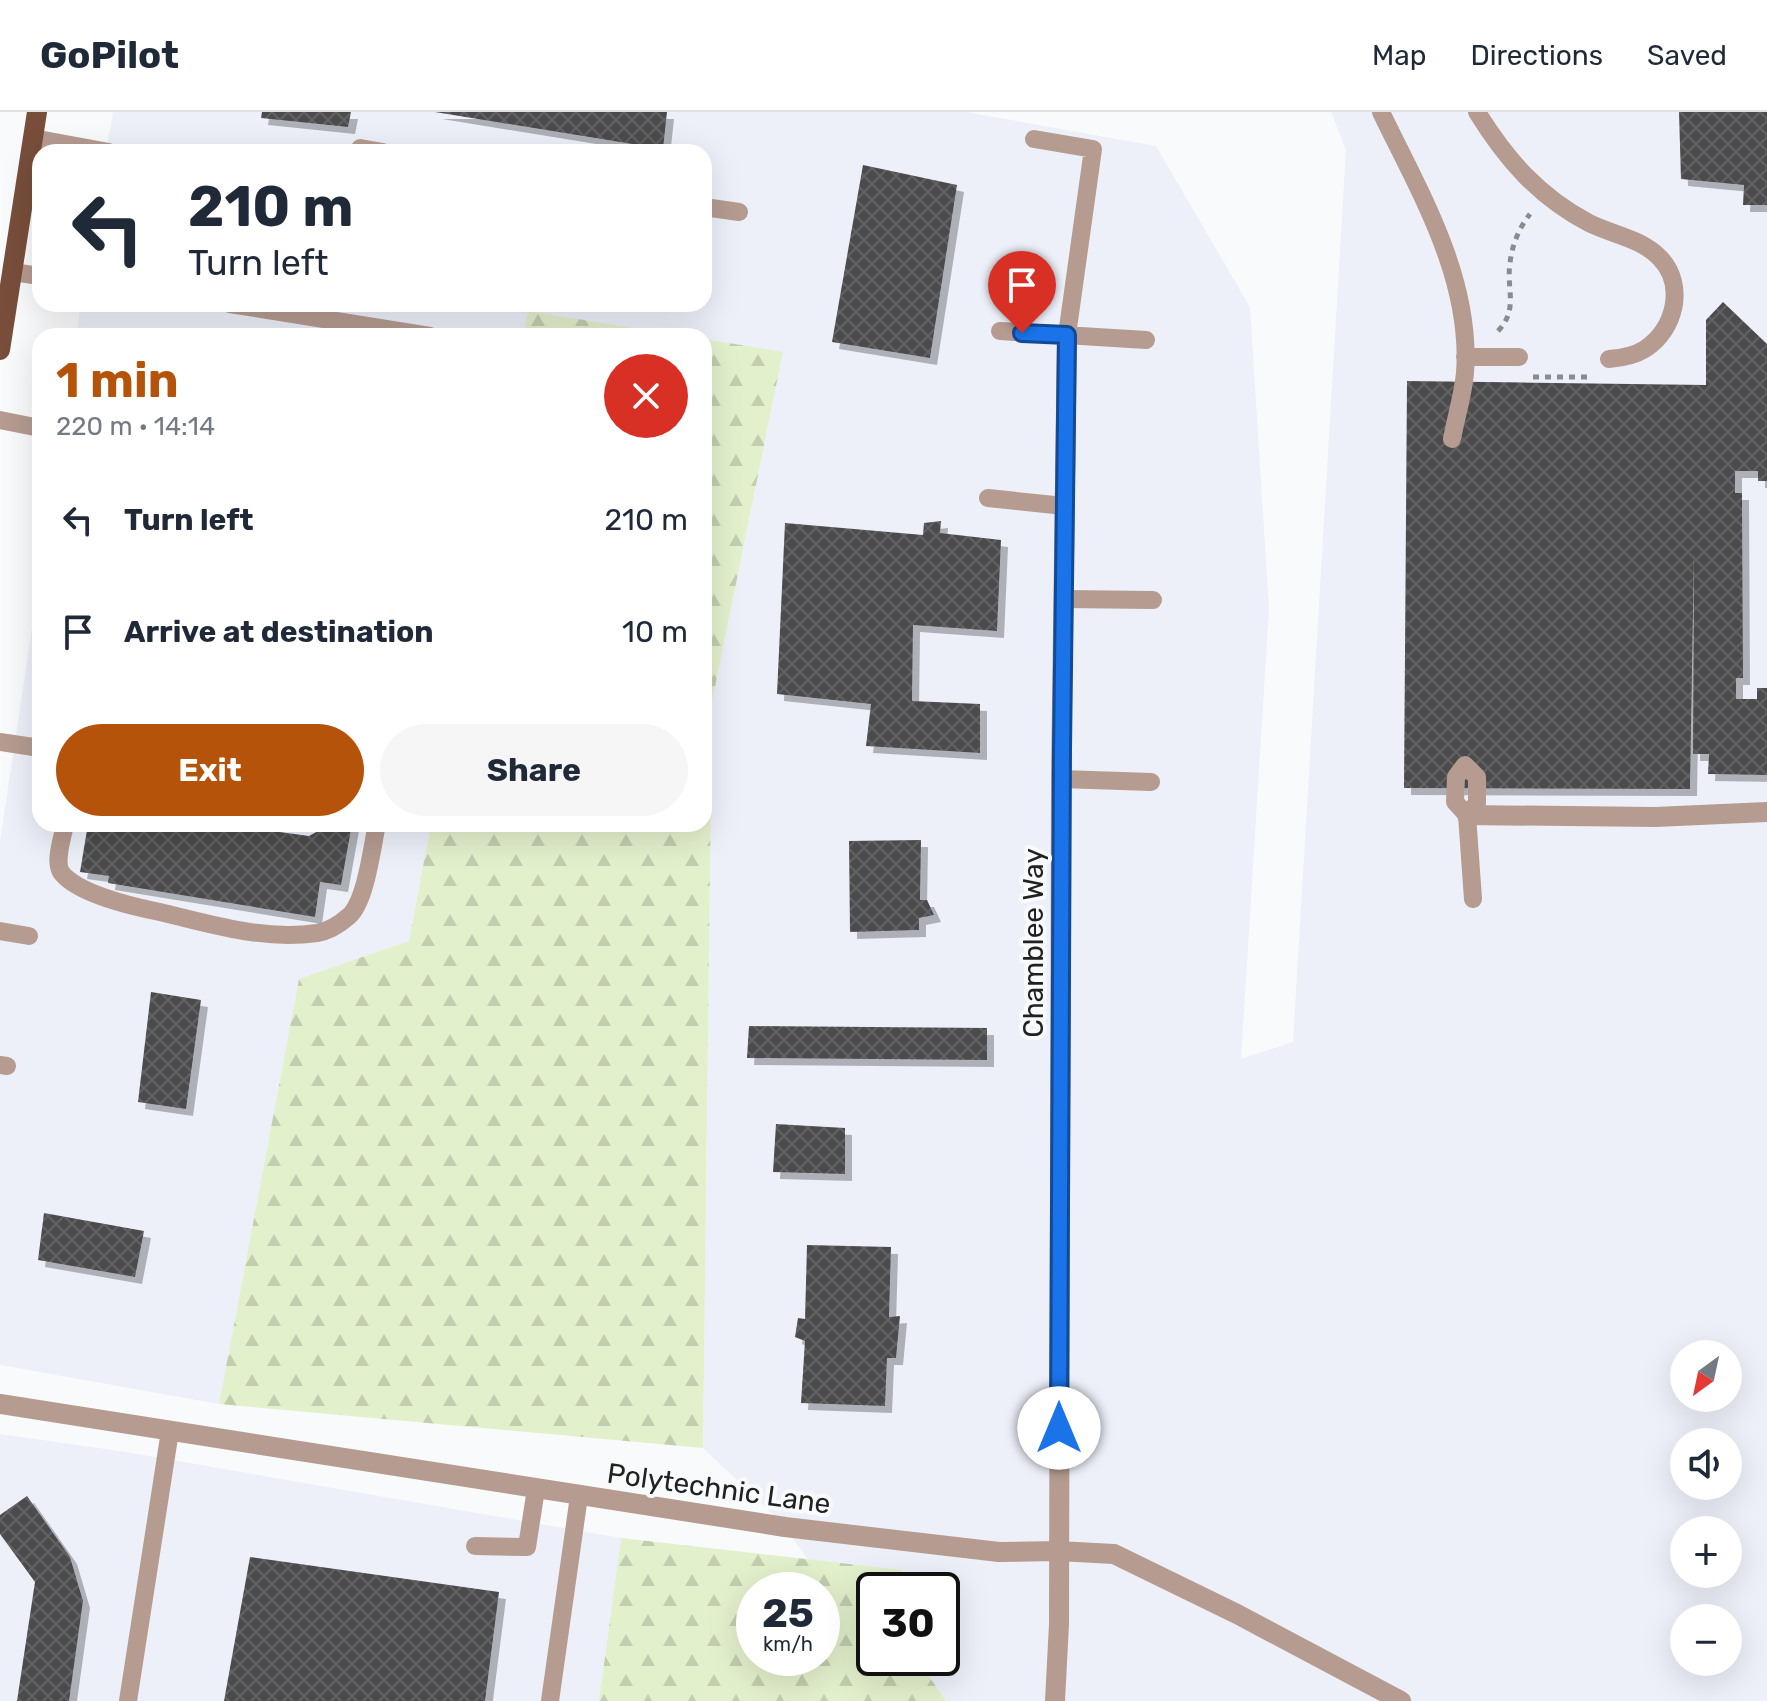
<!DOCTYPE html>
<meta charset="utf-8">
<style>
:root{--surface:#fff;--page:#f6f6f7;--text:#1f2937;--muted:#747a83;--line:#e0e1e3;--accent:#b45309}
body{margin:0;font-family:Rubik,sans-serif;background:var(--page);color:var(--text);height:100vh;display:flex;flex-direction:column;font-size:30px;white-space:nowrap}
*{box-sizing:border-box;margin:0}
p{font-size:26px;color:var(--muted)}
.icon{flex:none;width:44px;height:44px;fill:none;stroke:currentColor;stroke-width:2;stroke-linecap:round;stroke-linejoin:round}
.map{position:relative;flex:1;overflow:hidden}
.details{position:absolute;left:32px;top:216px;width:680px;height:504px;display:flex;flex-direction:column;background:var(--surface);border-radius:24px;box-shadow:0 8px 32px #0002}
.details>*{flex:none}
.top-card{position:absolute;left:32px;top:32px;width:680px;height:168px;border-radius:24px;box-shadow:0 8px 32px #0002;background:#fff;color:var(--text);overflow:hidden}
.needle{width:52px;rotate:213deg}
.tools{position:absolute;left:1670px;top:1228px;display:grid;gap:16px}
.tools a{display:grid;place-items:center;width:72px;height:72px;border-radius:50%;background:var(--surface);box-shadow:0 8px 32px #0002;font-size:40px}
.speed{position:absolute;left:736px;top:1460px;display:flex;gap:16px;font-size:40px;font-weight:700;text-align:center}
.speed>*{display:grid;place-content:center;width:104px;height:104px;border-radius:50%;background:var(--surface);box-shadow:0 8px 32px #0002;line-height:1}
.speed small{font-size:20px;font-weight:400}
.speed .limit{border:4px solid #111;border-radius:12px;background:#fff;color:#111}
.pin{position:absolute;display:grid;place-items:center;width:68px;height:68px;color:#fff;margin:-82px -34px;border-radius:50% 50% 50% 0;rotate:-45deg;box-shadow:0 0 8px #0007}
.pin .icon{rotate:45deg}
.me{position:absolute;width:88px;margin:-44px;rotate:0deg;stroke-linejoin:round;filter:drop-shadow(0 0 6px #0008)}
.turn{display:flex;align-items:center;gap:28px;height:168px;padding:0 24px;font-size:36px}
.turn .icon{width:104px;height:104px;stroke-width:2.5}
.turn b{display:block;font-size:56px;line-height:68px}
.round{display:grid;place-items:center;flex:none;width:84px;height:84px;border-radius:42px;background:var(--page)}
.head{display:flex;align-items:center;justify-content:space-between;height:136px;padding:0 24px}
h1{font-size:48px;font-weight:700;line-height:60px;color:var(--accent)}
.action{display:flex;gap:16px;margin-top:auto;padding:16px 24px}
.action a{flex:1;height:92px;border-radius:48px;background:var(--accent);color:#fff;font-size:32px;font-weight:700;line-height:92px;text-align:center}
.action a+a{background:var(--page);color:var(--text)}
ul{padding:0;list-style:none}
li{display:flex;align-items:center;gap:24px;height:112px;padding:0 24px}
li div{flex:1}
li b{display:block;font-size:30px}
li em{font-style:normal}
header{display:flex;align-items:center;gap:48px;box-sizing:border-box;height:112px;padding:0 40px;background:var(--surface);border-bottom:2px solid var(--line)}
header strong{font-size:38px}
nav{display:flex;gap:44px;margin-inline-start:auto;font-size:28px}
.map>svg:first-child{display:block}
.built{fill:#edf0f9;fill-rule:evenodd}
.forest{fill:url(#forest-firs);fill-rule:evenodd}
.building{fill:url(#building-cross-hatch);filter:url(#shadow)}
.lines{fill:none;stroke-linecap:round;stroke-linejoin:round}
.path{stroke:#8a8b8c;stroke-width:5;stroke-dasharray:6 6;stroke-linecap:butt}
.service{stroke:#b59b90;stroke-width:18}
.minor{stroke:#b59b90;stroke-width:20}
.primary{stroke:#784e3b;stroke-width:20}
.route-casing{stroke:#114b97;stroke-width:20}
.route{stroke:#1a73e8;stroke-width:14}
.labels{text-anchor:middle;stroke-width:8;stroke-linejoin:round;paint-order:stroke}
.street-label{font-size:28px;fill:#202121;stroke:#f9fafb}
</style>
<header>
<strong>GoPilot</strong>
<nav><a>Map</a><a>Directions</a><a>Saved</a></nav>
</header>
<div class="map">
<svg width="1767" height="1589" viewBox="0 0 1767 1589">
<defs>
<pattern id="forest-firs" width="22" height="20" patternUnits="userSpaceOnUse" patternTransform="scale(2)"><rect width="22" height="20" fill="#e3f0cc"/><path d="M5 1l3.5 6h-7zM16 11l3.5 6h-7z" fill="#c2ceaf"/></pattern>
<pattern id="building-cross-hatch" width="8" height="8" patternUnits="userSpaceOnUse" patternTransform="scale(2)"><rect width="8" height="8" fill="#4c4c4d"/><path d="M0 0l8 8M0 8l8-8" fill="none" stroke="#626263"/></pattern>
<filter id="shadow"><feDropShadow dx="7" dy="7" stdDeviation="0" flood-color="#0004"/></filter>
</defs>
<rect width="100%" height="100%" fill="#f9fafb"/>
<path class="built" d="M113 0H966L1156 34 1250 195 1269 498 1241 947 1293 930 1346 38 1331 0H1767V1589H946L924 1557 910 1546H942V1478H874L835 1484 779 1408 703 1336 712 590 783 241 704 227V224H683L528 199 523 224H76L81 192H704V40H106ZM1684 1242H1728V1286H1684ZM1684 1330H1728V1374H1684ZM1684 1418H1728V1462H1684ZM1684 1506H1728V1550H1684Z
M40 463V712H431L409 829 299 868 219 1292 0 1253V729Z
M0 1322 126 1340 621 1426 599 1589H0Z"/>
<path class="forest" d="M528 199 683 224H523Z
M704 227 783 240 712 590 703 1336 219 1292 299 867 409 829 431 712H704Z
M621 1426 902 1458 906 1478H874V1546H921L924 1557 946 1589H599ZM754 1478H822V1546H754Z"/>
<path class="building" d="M262 0H351L348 15 261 6Z
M435 0H667L663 37Z
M1679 0H1767V93H1743L1744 73 1681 67Z
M863 53 957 73 930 246 832 230Z
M1723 190 1767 232V369H1758V359H1735V381H1742L1743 566H1736V587H1757V576H1767V663L1708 662 1709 642H1693L1694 442 1690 677 1404 676 1407 269 1706 273V208Z
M941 409 940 421 1001 428 997 519 913 513 912 589 980 592V641L866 634 871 592 777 582 785 411 923 423 924 411Z
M88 712H221L309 724 320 718 321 712H352L341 773 320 770 315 805 108 771 109 764 80 760Z
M921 728 920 788H927L934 803 919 806V818L850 820 849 729Z
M151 880 201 888 186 997 138 990Z
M749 914 987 916V948L747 946Z
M776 1012 845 1016V1062L773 1060Z
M44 1101 144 1119 135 1165 38 1148Z
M807 1133 891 1135 889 1205 900 1204 896 1246H887L885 1294 801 1291 805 1229 795 1225 798 1206 805 1207Z
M27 1384 70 1445 83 1489 69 1589H17L35 1470 0 1422V1403Z
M250 1445 499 1480 485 1589H224Z"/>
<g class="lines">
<path class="path" d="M1498 219C1519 197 1506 177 1510 151 1512 133 1519 116 1530 102
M1533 265H1591"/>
<path class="service" d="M1381 0C1420 81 1472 167 1465 261 1463 283 1456 305 1452 327
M1477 0C1506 47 1539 85 1589 111 1613 123 1641 126 1660 146 1686 173 1675 218 1645 237 1634 244 1622 246 1609 247
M33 26 109 40
M1034 27 1093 37 1067 223
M360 40V36L383 40
M704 95 739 100
M12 160 40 164
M230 192 430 224
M1000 219 1146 228
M1465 245H1519
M0 308 40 316
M988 386 1064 394
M1063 487 1153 488
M0 630 40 636
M1061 667 1151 670
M1467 703 1477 691V665L1465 653 1456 665 1455 690 1467 703 1473 787
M65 712C63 725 54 748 61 760 76 781 131 794 155 799 209 811 261 829 317 821 329 819 340 812 349 804 366 789 372 735 377 712
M0 819 29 824
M0 953 7 954
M475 1434 527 1435 536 1377
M128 1589 170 1319
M550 1589 579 1384"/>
<path class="minor" d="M1467 703 1655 705 1767 700
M0 1292 785 1415 999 1440 1058 1439 1114 1442 1237 1502 1401 1589
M1055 1589 1059 1512 1061 667 1067 223"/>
<path class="primary" d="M0 238 37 0"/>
</g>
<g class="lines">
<g class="route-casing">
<path id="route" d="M1022 221 1067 223 1062 637 1059 1316"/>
</g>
<use href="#route" class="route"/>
</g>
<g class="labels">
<g class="street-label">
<text transform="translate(1033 831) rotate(-90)" y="10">Chamblee Way</text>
<text transform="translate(719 1376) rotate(8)" y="10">Polytechnic Lane</text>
</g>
</g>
</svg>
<div class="tools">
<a><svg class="needle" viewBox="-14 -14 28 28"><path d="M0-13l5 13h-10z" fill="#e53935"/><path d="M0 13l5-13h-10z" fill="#747a83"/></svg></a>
<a><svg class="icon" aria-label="sound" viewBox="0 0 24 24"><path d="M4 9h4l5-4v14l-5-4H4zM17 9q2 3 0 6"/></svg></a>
<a>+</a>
<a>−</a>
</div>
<div class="speed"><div>25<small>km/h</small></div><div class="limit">30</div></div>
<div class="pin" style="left:1022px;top:221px;background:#d93025"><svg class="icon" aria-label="arrive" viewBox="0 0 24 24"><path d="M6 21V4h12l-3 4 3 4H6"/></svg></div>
<svg class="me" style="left:1059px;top:1316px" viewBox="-20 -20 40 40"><circle r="19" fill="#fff"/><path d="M0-13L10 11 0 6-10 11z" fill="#1a73e8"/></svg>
<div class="top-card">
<div class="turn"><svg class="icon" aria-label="left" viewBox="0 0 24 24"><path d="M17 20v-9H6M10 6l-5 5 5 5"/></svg><div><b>210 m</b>Turn left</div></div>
</div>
<section class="details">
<div class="head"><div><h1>1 min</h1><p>220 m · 14:14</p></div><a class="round" style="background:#d93025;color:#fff"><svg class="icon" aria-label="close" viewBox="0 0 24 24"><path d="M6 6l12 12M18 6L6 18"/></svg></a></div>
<ul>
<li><svg class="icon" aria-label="left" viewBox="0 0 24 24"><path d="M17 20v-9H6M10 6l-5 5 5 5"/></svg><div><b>Turn left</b></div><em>210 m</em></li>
<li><svg class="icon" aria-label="arrive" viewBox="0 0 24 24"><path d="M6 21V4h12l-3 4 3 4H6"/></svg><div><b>Arrive at destination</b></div><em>10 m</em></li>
</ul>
<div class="action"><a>Exit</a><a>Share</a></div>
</section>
</div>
